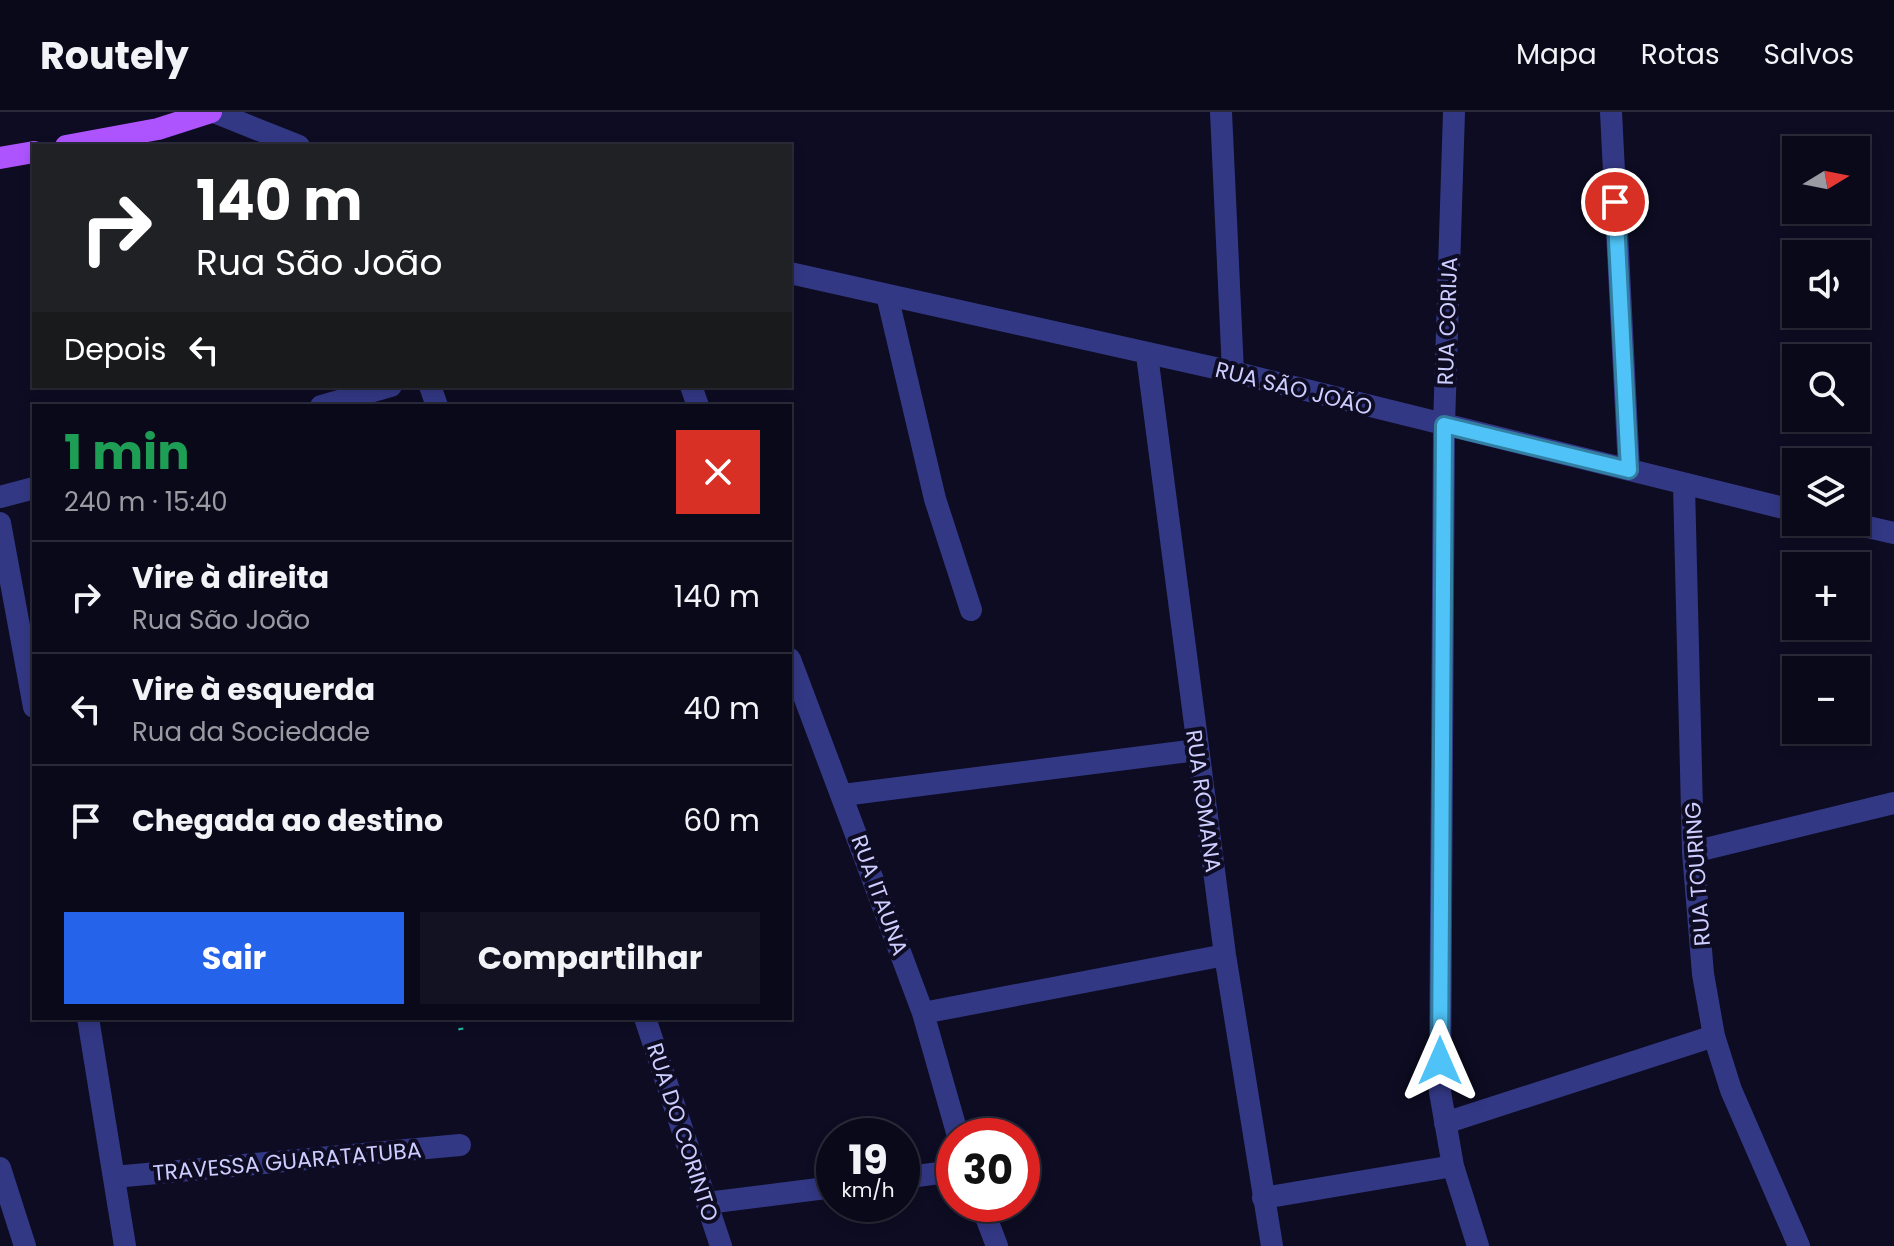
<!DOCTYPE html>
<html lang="pt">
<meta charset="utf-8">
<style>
:root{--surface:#0a091a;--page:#131223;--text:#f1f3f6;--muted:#999aa2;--line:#2a2a39;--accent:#2563eb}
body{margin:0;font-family:Poppins,sans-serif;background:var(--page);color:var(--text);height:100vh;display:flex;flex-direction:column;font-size:30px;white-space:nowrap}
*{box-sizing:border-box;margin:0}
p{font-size:26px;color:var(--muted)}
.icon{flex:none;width:44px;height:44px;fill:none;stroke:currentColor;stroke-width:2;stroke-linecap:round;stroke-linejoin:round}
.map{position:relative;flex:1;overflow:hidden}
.drawer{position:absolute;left:32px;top:292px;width:760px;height:616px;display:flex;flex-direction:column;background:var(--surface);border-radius:0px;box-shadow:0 4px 12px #0003,0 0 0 2px var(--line)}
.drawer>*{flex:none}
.guide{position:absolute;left:32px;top:32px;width:760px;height:244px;border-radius:0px;box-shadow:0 4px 12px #0003,0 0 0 2px var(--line);background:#202124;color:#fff;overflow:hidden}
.needle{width:52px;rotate:80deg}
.fabs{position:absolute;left:1782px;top:24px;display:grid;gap:16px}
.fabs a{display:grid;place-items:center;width:88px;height:88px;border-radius:0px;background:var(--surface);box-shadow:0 4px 12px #0003,0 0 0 2px var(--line);font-size:40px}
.speed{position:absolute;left:816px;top:1006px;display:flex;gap:16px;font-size:40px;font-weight:700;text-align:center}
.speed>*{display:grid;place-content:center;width:104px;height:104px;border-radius:50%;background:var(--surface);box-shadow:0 4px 12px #0003,0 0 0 2px var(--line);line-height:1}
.speed small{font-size:20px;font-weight:400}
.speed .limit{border:12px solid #d22;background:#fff;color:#111}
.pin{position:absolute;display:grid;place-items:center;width:68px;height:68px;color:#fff;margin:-34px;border:4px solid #fff;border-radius:50%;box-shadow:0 2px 8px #0007}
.me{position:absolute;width:88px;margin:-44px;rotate:0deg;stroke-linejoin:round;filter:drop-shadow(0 0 6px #0008)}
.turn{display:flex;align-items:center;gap:28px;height:168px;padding:0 32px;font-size:36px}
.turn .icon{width:104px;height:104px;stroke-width:2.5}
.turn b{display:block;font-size:56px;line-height:68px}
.then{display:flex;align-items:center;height:76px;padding:0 32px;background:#0003;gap:16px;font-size:30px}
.round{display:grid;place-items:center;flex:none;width:84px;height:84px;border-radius:0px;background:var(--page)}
.headline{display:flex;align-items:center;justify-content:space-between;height:136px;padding:0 32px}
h1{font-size:48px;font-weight:700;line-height:60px;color:#1e9e55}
.action{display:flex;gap:16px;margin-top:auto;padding:16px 32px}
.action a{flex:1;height:92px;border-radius:0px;background:var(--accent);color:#fff;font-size:32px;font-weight:700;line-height:92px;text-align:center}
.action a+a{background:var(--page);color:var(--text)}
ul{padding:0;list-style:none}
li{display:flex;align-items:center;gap:24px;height:112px;padding:0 32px;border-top:2px solid var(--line)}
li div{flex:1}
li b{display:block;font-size:30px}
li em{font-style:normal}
header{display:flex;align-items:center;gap:48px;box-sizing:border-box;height:112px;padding:0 40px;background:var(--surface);border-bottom:2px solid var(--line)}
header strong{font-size:38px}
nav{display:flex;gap:44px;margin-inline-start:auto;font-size:28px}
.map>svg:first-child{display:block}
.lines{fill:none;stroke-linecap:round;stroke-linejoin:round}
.path{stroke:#24bba4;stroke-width:5;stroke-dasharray:4 6;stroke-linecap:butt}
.minor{stroke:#333885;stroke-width:22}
.primary{stroke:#ae54ff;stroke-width:22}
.route-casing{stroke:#337fa1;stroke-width:20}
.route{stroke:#4fc3f7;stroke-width:14}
.labels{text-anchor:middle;stroke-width:8;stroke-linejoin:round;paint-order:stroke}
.street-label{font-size:22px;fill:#cecdff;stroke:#0d0c22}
</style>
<header>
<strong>Routely</strong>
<nav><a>Mapa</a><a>Rotas</a><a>Salvos</a></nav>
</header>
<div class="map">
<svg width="1894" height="1134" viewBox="0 0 1894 1134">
<rect width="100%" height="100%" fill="#0d0c22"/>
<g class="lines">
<path class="path" d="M459 906 461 918"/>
<path class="minor" d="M214 0 299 34
M1221 0 1233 260
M1454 0 1444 313 1440 980 1453 1054 1478 1134
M1611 0 1629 358
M790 161 1233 260 1796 399
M887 183 935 387 971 498
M1147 243 1225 843 1272 1134
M430 274 437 294
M691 274 698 294
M321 294 391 274
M1684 373 1693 740 1703 862 1714 924 1731 978 1799 1134
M0 385 34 376
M1846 410 1894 421
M0 411 34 595
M790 547 923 901 958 1024
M843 683 1197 638
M1693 740 1894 691
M923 901 1225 843
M88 906 125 1134
M645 906 721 1134
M1445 1011 1714 924
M0 1056 25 1134
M114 1065 460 1033
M902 1066 954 1059
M1263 1086 1453 1054
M707 1091 834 1075
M981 1092 997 1134"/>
<path class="primary" d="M66 34 158 17 211 0
M0 46 34 40"/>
</g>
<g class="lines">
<g class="route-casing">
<path id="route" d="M1440 949 1444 313 1629 358 1615 90"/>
</g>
<use href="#route" class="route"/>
</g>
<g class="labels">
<g class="street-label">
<text transform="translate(1447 209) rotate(-88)" y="8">RUA CORIJA</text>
<text transform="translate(1294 276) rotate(14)" y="8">RUA SÃO JOÃO</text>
<text transform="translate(1204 689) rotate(82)" y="8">RUA ROMANA</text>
<text transform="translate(1697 762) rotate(-94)" y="8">RUA TOURING</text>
<text transform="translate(880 783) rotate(70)" y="8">RUA ITAUNA</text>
<text transform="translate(683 1020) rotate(72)" y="8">RUA DO CORINTO</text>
<text transform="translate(287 1049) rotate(-5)" y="8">TRAVESSA GUARATATUBA</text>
</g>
</g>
</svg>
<div class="fabs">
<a><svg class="needle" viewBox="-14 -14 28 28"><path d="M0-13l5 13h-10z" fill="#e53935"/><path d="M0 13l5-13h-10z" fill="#999aa2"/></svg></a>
<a><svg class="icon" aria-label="sound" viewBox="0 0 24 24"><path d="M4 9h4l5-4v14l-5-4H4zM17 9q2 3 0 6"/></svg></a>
<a><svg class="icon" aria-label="search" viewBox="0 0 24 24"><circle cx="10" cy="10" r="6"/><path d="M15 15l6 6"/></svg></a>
<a><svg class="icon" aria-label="layers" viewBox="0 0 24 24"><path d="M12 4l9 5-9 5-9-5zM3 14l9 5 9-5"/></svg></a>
<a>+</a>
<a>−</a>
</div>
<div class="speed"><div>19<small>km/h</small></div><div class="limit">30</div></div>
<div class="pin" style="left:1615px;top:90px;background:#d93025"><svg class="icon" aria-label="arrive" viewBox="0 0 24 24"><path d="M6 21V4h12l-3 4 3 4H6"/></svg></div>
<svg class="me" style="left:1440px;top:949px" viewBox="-20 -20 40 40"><path d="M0-17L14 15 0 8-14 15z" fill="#4fc3f7" stroke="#fff" stroke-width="4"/></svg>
<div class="guide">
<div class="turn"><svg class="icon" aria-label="right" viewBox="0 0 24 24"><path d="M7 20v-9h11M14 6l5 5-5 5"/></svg><div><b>140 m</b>Rua São João</div></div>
<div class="then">Depois<svg class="icon" aria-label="left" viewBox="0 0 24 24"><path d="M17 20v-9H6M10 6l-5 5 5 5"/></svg></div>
</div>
<section class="drawer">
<div class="headline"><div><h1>1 min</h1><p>240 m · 15:40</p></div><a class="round" style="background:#d93025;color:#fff"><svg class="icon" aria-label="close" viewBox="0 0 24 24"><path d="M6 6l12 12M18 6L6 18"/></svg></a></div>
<ul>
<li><svg class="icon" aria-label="right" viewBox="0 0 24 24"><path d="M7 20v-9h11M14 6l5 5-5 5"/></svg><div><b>Vire à direita</b><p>Rua São João</p></div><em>140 m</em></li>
<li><svg class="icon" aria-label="left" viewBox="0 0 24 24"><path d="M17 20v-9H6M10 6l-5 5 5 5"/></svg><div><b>Vire à esquerda</b><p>Rua da Sociedade</p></div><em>40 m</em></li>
<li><svg class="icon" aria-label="arrive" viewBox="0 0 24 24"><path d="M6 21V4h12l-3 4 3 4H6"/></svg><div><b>Chegada ao destino</b></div><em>60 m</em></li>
</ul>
<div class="action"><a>Sair</a><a>Compartilhar</a></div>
</section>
</div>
